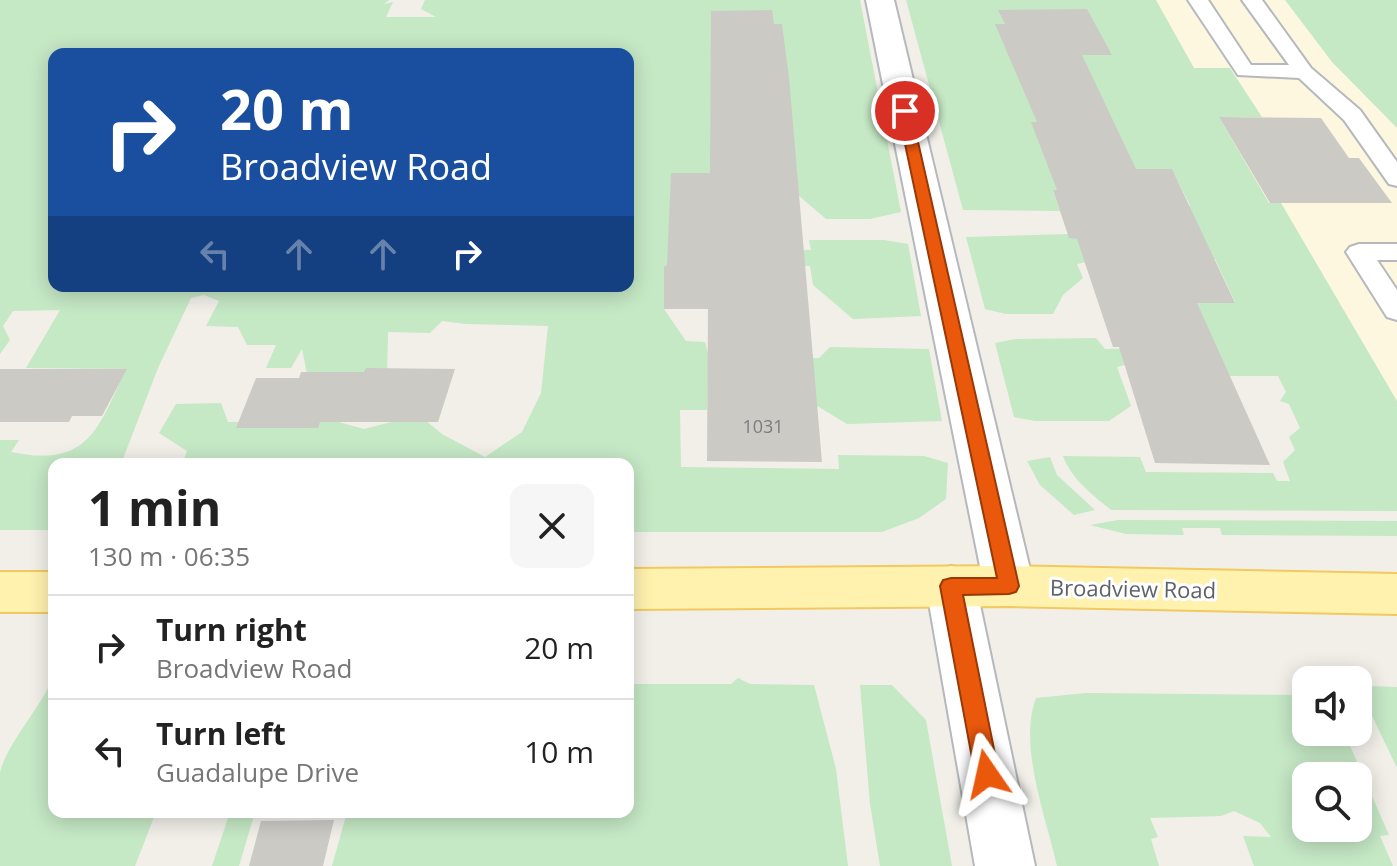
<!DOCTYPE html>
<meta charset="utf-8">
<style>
:root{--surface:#fff;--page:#f6f6f6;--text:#222;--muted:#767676;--line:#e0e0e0}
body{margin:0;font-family:"Open Sans",sans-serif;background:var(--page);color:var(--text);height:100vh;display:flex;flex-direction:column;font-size:30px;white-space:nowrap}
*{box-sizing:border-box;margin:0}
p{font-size:26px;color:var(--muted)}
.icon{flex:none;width:44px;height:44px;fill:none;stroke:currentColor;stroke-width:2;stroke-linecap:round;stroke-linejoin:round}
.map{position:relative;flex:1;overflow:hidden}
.sheet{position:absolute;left:48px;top:458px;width:586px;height:360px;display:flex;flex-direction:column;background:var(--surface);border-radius:16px;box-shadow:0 4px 20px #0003}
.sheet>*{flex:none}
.top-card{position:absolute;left:48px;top:48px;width:586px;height:244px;border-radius:16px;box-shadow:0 4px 20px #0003;background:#1a4fa0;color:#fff;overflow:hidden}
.buttons{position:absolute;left:1292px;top:666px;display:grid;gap:16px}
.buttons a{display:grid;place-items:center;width:80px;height:80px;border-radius:16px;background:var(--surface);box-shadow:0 4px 20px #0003;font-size:40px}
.pin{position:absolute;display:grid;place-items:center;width:68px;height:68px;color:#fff;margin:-34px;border:4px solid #fff;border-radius:50%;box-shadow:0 2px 8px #0007}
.me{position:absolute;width:88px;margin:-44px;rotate:349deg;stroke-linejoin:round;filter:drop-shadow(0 0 6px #0008)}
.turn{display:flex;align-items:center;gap:28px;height:168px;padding:0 40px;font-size:36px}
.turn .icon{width:104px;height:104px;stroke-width:2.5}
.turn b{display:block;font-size:56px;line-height:68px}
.lanes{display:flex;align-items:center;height:76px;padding:0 40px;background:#0003;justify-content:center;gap:40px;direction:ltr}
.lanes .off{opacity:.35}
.round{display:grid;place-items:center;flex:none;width:84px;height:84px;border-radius:16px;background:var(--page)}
.headline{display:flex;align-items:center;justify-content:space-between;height:136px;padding:0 40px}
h1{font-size:48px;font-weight:700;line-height:60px}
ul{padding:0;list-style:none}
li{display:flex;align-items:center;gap:24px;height:104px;padding:0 40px;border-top:2px solid var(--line)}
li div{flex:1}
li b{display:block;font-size:30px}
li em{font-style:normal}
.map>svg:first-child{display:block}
.commercial{fill:#fef7e0}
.green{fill:#c5e8c5;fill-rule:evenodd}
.building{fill:#cccac5}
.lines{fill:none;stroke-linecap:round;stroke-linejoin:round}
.service-casing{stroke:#b5b8bc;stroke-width:4}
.minor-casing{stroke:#b5b8bc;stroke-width:4}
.primary-casing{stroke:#f2c960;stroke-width:4}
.service{fill:#fff;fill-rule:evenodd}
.minor{fill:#fff;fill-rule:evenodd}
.primary{fill:#fff2af;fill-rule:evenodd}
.route{fill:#ea580c;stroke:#983908;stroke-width:2}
.labels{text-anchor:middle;stroke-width:6;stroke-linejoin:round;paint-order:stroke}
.number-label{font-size:18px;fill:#7a7d7f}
.street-label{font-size:22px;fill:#5f6368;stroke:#fff}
</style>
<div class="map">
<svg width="1397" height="866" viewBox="0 0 1397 866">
<rect width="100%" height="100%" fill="#f1efe8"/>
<path class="commercial" d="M1148 0H1307L1397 114V432Z"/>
<path class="green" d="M0 0H389L384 4 393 2 386 17H436L421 9 425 0H860L901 212 870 219H826L798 195 701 248 811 250 809 240H884L908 244 921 316 853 319 813 285 810 266H664V309L686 341 705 342 709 357 819 358 830 347 929 349 942 421 847 424 814 404 708 376 707 410H680L681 467 839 469 838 455 924 456 948 463 946 499 919 518 882 532H628V464H182L187 451 159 433 176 404 221 403 228 422 335 421 364 429 419 415 442 434 485 457 522 432 541 393 548 326 466 324 442 321 430 333 388 332 387 379 309 383 302 349 291 368H266L276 345H247L238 327 206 326 219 301 204 295 191 298 158 368 121 464H54V530H0V440H19L11 452C89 468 98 429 126 369L26 368 60 310 13 311 3 326 10 340 0 354ZM54 54H628V286H54Z
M906 0H1156L1194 68H1230L1262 117H1219L1269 203H1281L1397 401V511L1111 510C1092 494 1072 480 1063 456L1140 457 1146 472 1273 473 1277 481H1290L1283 462 1295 450 1289 437 1300 428 1289 404 1280 401 1286 392 1278 376H1230L1139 361 1117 367 1131 406 1109 421H1035L1014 417 995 343 1015 339 1096 338 1105 349 1203 347 1187 303 1235 302 1215 259 1096 260 1077 264 1083 278 1063 295 1053 314H1006L985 309 966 237 1068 234 1070 238 1157 239 1190 205 1172 170 1053 191 1060 211 963 210Z
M1285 0H1397V128L1332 62Z
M1050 457 1057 475 1095 510 1074 515 1040 485 1027 461Z
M1118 520 1397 521V536L1222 535 1220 528H1182L1184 535 1126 534 1090 525Z
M738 678 750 684 814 685 836 769 848 866H332L347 812H628V684H731Z
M51 682H54V812H156L135 866H0C0 838 0 800 0 773 5 747 39 709 51 682Z
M860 685H892L926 720 952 866H880L870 804Z
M1369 686 1397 687V768L1365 701Z
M1086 693 1306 695V732H1344L1389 835 1380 836 1393 866H1254L1243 836 1271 837 1260 823 1234 811 1221 816 1150 818 1158 837 1151 839 1159 866H1057C1046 817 1018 746 1036 698ZM1306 776H1358V828H1306Z
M230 812H255L239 866H212Z"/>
<path class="building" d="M1087 9 1112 55H1082L1136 169H1172L1235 303H1197L1270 465 1155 463 1119 347H1113L1077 239 1069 238 1053 190H1057L1031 122H1037L995 24H1005L998 10Z
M772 10 774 24H782L789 78 822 462 707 461 708 309H664V266H667L671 173H710L711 11Z
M1219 117 1321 118 1349 158H1359L1392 203H1270Z
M366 368 455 369 438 422H320L318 428H236L256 378H299L301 372H364Z
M0 369H127L102 416H72L69 422H0Z
M334 820 323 866H249L261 821Z"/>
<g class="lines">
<g class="service-casing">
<path id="service" d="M1188 0H1208L1251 65H1289L1242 0H1262L1311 68 1360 110 1397 162V186L1389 184 1344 120 1299 78 1238 75Z
M1359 244H1397V260H1377L1397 290V320L1387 317 1346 252 1350 247Z"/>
</g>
<g class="minor-casing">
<path id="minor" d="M866 0H894L1034 586 1027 600 1009 606 991 600 984 586Z
M951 566 969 572 976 586 1035 866H975L926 586 933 572Z"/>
</g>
<g class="primary-casing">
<path id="primary" d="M1009 566 1397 574V614L1009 606 628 609V569Z
M0 572H54V612H0Z"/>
</g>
<use href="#service" class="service"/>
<use href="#minor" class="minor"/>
<use href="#primary" class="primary"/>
</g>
<path class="route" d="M905 107 911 111 1019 586 1016 592 1009 594 963 595 999 774 995 782 987 785 979 782 975 774 940 586 943 580 951 578H997L898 111Z"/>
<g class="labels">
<g class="number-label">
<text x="763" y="433">1031</text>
</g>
<g class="street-label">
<text transform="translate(1133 589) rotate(1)" y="8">Broadview Road</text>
</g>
</g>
</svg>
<div class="buttons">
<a><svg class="icon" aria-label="sound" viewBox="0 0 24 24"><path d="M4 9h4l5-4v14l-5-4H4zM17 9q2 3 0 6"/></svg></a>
<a><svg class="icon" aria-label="search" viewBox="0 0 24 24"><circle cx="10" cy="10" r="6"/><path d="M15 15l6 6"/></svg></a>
</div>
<div class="pin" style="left:905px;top:111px;background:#d93025"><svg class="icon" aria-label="arrive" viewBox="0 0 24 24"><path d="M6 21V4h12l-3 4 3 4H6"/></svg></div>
<svg class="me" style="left:987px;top:774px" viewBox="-20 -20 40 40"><path d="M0-17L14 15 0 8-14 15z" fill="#ea580c" stroke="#fff" stroke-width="4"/></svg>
<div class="top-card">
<div class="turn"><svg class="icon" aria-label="right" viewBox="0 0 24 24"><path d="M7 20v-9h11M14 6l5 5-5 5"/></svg><div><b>20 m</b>Broadview Road</div></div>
<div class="lanes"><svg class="icon off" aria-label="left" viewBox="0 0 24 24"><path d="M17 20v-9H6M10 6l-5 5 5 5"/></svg><svg class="icon off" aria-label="ahead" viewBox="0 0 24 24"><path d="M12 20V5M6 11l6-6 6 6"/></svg><svg class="icon off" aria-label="ahead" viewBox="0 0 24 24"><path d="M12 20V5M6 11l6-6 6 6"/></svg><svg class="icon" aria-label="right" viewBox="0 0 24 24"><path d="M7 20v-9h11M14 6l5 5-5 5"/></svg></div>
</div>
<section class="sheet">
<div class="headline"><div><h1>1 min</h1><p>130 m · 06:35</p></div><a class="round"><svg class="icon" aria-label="close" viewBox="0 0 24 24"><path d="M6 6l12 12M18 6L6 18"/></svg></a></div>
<ul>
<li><svg class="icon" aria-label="right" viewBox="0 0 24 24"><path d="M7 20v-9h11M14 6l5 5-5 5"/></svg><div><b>Turn right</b><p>Broadview Road</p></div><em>20 m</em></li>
<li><svg class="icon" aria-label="left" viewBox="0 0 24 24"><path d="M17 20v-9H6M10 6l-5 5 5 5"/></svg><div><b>Turn left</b><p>Guadalupe Drive</p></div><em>10 m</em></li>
</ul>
</section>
</div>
